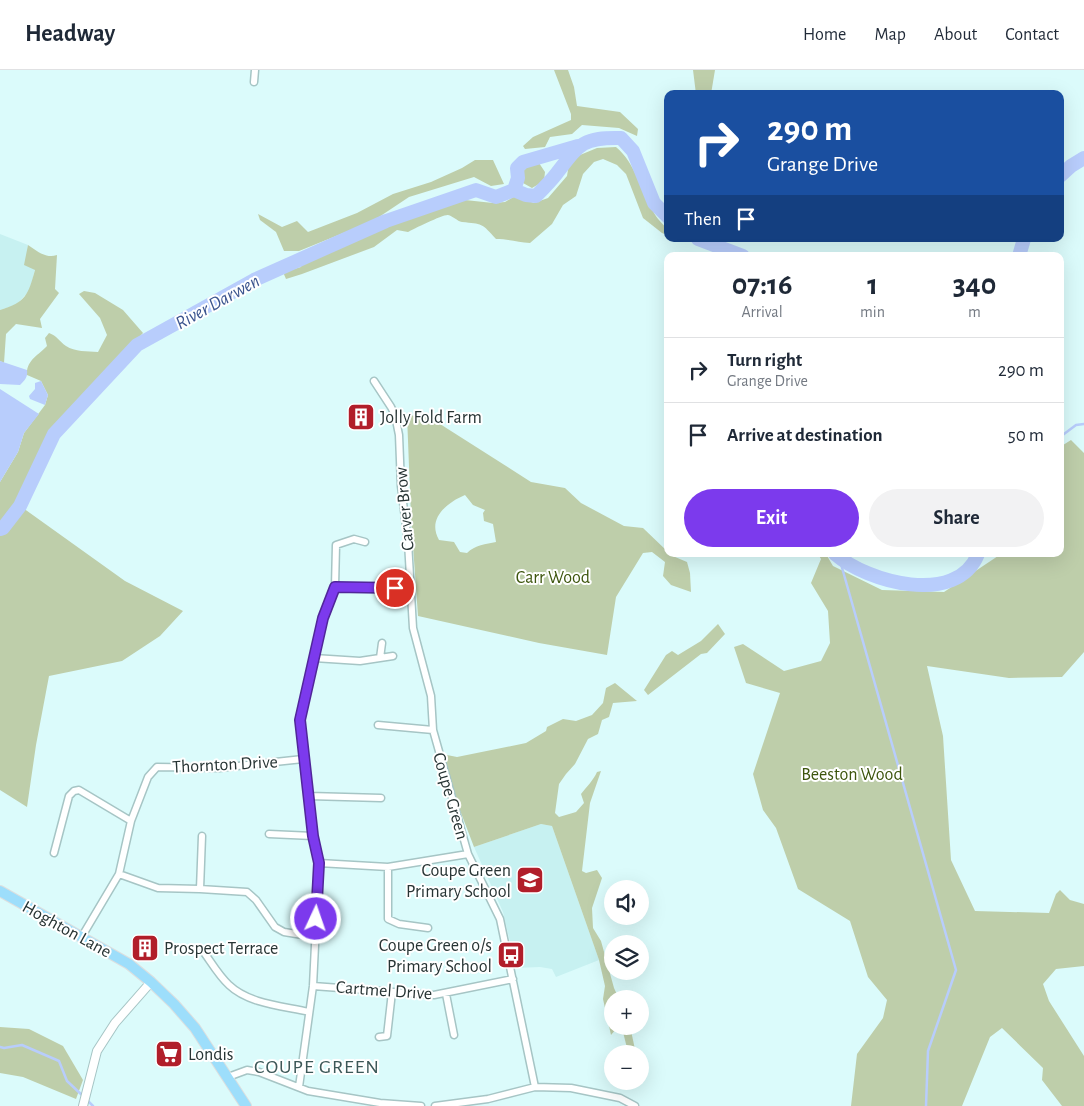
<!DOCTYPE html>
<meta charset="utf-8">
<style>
:root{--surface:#fff;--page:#f2f2f3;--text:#1f2937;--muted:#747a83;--line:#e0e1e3;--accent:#7c3aed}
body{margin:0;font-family:"Alegreya Sans",sans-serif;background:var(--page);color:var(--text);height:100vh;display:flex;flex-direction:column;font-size:19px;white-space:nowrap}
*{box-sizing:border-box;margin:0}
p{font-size:16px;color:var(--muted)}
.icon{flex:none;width:28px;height:28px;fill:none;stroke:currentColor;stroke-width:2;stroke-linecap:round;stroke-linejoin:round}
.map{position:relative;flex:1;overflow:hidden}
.details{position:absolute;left:664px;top:182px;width:400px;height:305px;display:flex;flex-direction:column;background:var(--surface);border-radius:10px;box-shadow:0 5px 20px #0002}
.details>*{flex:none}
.guide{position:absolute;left:664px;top:20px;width:400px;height:152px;border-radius:10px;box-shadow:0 5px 20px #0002;background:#1a4fa0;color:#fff;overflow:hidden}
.buttons{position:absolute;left:604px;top:810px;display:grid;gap:10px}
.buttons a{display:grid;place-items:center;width:45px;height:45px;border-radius:50%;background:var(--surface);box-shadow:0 5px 20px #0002;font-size:25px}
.pin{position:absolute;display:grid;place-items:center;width:42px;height:42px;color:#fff;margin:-21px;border:2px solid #fff;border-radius:50%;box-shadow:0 1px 5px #0007}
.me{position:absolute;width:55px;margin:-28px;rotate:3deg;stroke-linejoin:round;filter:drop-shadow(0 0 4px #0008)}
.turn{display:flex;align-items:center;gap:18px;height:105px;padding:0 20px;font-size:22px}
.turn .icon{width:65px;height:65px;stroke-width:2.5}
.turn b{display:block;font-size:35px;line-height:42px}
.then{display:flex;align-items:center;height:48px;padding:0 20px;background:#0003;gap:10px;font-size:19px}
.eta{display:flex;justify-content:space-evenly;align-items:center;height:85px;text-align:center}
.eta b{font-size:30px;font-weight:700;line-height:35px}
.button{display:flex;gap:10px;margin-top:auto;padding:10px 20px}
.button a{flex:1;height:58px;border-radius:30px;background:var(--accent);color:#fff;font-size:20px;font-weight:700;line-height:58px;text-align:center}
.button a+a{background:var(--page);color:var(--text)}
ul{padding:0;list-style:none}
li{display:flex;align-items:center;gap:15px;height:65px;padding:0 20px;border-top:1px solid var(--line)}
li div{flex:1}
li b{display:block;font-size:19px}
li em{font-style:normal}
header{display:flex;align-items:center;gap:30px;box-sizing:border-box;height:70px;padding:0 25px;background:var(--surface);border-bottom:1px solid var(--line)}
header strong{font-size:24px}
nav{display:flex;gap:28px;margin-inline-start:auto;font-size:18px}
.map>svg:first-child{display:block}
.built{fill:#c7f1f1}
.green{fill:#beceaa;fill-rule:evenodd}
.water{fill:#b8cdfc}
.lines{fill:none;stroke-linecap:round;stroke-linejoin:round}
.stream{stroke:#b8cdfc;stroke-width:2.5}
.river{stroke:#b8cdfc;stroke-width:14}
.minor-casing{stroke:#a6c5c5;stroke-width:9}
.tertiary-casing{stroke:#a6c5c5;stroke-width:10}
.primary-casing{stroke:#dcdfdf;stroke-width:12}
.minor{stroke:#fff;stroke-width:6}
.tertiary{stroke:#fff;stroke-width:8}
.primary{stroke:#9ddefb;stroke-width:10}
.route-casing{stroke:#51269a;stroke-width:12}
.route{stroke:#7c3aed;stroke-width:9}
.labels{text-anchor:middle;stroke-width:4;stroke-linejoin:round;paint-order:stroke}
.poi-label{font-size:18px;fill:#273434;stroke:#fff;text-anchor:start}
.street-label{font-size:18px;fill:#273434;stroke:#fff}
.park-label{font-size:18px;fill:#3d550d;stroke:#fff}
.water-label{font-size:19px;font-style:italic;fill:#3c558f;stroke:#fff}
.quarter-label{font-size:20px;letter-spacing:1px;fill:#3c5858;stroke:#fff}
</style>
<header>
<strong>Headway</strong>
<nav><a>Home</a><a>Map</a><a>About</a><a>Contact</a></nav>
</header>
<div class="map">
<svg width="1084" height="1036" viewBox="0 0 1084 1036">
<rect width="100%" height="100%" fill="#dbfbfb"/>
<path class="built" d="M0 164 28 175 27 183 35 199 30 220 16 235 0 240Z
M541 754 552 756 599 890 556 907 552 899 540 897 516 898 503 842 474 777Z"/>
<path class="green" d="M554 0H568L574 17 577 36 620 42 638 59 637 66 619 58 582 55 572 64 550 67 545 77 525 79 523 76 533 67 571 50V44Z
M693 0H715L711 24H696Z
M616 77C636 94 640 119 653 141 656 148 663 154 667 159V165L662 163 643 148 626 104 617 95 603 89 594 92 583 104 576 126 563 135 552 154 530 173C518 172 508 169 496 169 482 153 482 154 462 152 457 151 453 146 448 145 444 144 413 159 408 162L397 160 374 177 302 204 286 209 283 202 301 197 302 192 391 154 465 130 493 133 505 132 515 126 534 133 548 128 567 106 569 94 580 85 597 78Z
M475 90H493L504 114 491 116 474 107 409 127 373 151 299 181H284L276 162 260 150 258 144 282 157 297 151 308 162 357 143 393 124 431 112 462 98Z
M529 93H539L545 102 544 111 532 118 523 113 521 106 522 99Z
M28 175C37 181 46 189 57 185L55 219 59 223 40 249 42 258 16 254 6 264 4 293 0 291V240C26 232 28 225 35 200L24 195Z
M84 221 95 223 123 240 143 263 48 365 18 434 0 455V412L18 382 24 363 45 335 48 325 41 311 27 305C26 290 39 285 47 276L45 268 49 263C57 266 59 271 66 276 75 282 87 281 98 282L107 265 100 248 79 224Z
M407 345 429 347 531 412 565 418 581 433 624 456 643 458 667 481 668 484 687 492 690 503 691 522 671 515 663 506 665 492 652 482 643 483 616 527 607 585 539 573 418 546 411 448ZM465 425 473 435 485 440 483 443 484 451 493 454 496 472C486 474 475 475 467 483L460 482 454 472 439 470C427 449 446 433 465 425Z
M1071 370 1084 383V582L1062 607 1009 608 927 596 943 666 951 790 975 841 1049 843 1056 824 1060 820 1070 830 1084 834V896L1056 899 1043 914 1049 931 1084 986V1036H1062L1042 1010 1043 998 1002 958 990 967 962 1036H851L857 984 883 948 887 930 868 907 850 851 798 819 776 758 763 740 753 704 780 623 746 613 734 577 743 574 784 601 821 591 830 573 828 541 811 513 821 489 818 484H826L833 496 882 520 944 522 1001 484H1060V377Z
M23 438 125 511 183 541 160 566 122 591 49 606 36 675 27 737 0 720V462L5 460Z
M718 554 725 564 707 583 701 584 648 625 644 620 666 585 672 581 678 585 701 571Z
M615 613 637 631 613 633 609 647 602 650 598 664 588 669 575 694 566 704 559 714 555 743 559 747 576 742 584 733 581 724C587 716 593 711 597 702L601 701 590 733 582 801 586 803 597 800 602 808 592 838 593 858 601 871 614 918 619 929H612V956H630L636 984H624L627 978 623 962 616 959 611 965 603 929 605 916 599 890 552 756 541 754 474 777 453 722 442 684 457 687 526 673 546 661 547 657 563 649 576 651 592 645 603 633 606 618Z
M0 957 29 959 63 976 83 1010 76 1029 23 1007 0 1003Z"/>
<path class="water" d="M0 291 27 300C28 307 25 310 20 315L0 314Z
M41 311 48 325 45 335 30 329 29 326 35 319V313Z
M0 319 39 344 24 363 18 382 0 412Z"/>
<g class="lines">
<path class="stream" d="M1060 367 1076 355 1084 354
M839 487 956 900 928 981 926 1036
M0 977 4 978 22 975 59 991 67 1011 83 1026
M87 1030 93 1036"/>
<path class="river" d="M1060 106 1071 96 1084 88
M514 120 518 108 517 98 523 92 578 76
M698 169 743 186
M1019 186 1024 169
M0 459 3 458 20 436 54 364 137 275 254 210 386 151 476 120 496 127 514 120 526 125 536 126C543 119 551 111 557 103 579 74 583 67 621 68L633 81 654 133 668 147
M835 484C867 512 957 537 978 484"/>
<g class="minor-casing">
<path id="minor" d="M254 12 255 0
M374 311 391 337 395 345 399 365 401 416 408 472 413 558 431 626 433 660 468 784 500 849 535 1017
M335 517 395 518
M314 588 360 591 393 586
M380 588 382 573
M378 655 433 660
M309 726 381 728
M269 764 313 766
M54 783 69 726 74 721 79 720 131 751
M319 793 388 797 468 784
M388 797V849L399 854 428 858
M119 804 158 818 200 819 247 822 256 830 275 857 284 862 315 867
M200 819 202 766
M81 868 119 804 131 751 148 707 157 697 219 698 303 689
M203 881C211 892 219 906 229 915 249 934 283 936 309 942
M313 916 434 925 513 909
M446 924 454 965
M379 967 387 966 392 922
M228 1007 247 1000 259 1002 308 1021 380 1033 421 1036
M299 1017 313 916 319 793 313 766 300 650 323 548 335 517 336 475 354 469 365 472
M435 1036 488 1029 535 1017 571 1018 620 1028 635 1036"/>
</g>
<g class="tertiary-casing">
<path id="tertiary" d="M83 1036 97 981 115 953 151 912"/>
</g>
<g class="primary-casing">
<path id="primary" d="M0 821 129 894 151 912 174 934 195 958 246 1036"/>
</g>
<use href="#minor" class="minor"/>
<use href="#tertiary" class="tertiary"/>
<use href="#primary" class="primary"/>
</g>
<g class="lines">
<g class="route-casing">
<path id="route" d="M316 849 319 793 313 766 300 650 323 548 335 517 395 518"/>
</g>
<use href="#route" class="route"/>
</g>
<defs>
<g id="building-square" transform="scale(1.4375)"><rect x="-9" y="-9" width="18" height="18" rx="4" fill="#b11e2a" stroke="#fff"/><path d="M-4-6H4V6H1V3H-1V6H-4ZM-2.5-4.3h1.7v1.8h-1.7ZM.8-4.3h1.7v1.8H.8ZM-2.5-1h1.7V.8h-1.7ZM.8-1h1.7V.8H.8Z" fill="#fff"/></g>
<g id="school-square" transform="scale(1.4375)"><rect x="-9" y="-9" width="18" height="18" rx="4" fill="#b11e2a" stroke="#fff"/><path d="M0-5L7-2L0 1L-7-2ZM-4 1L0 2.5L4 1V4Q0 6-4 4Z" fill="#fff"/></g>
<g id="bus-square" transform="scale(1.4375)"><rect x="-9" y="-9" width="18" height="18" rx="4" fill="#b11e2a" stroke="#fff"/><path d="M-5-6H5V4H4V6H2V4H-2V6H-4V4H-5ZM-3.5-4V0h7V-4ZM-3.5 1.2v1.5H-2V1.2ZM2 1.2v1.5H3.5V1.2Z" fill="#fff"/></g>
<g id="supermarket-square" transform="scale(1.4375)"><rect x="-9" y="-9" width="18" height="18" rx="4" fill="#b11e2a" stroke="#fff"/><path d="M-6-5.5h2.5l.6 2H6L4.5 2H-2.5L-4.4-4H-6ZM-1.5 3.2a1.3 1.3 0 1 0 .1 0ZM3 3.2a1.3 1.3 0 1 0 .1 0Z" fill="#fff"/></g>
</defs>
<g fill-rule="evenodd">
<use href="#building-square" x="361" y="347"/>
<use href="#school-square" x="530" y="810"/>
<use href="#building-square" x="145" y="878"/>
<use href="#bus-square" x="511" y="885"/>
<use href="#supermarket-square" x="169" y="984"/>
</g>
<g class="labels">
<g class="poi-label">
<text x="380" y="353">Jolly Fold Farm</text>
<text x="511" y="806" text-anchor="end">Coupe Green<tspan x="511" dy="21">Primary School</tspan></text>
<text x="492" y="881" text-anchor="end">Coupe Green o/s<tspan x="492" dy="21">Primary School</tspan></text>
<text x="164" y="884">Prospect Terrace</text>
<text x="188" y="990">Londis</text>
</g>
<g class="street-label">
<text transform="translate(404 439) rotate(-95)" y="6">Carver Brow</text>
<text transform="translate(225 694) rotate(-3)" y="6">Thornton Drive</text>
<text transform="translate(451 726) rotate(74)" y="6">Coupe Green</text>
<text transform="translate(67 859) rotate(29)" y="6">Hoghton Lane</text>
<text transform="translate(384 920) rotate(4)" y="6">Cartmel Drive</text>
</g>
<g class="park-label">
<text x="553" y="513">Carr Wood</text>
<text x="852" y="710">Beeston Wood</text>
</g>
<g class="water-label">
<text transform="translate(217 231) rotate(-29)" y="7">River Darwen</text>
</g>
<g class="quarter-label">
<text x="317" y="1003">COUPE GREEN</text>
</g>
</g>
</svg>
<div class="buttons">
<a><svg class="icon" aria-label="sound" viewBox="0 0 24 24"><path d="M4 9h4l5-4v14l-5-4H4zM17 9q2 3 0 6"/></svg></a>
<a><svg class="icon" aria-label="layers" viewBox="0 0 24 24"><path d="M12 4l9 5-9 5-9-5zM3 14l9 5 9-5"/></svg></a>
<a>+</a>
<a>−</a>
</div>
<div class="pin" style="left:395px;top:518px;background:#d93025"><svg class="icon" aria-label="arrive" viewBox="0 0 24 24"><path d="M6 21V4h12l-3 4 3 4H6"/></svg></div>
<svg class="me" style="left:316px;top:849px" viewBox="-20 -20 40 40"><circle r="17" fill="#7c3aed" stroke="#fff" stroke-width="3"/><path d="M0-11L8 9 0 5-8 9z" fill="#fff"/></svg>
<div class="guide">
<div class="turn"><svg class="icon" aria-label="right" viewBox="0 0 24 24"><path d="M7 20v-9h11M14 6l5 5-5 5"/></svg><div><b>290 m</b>Grange Drive</div></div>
<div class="then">Then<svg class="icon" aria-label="arrive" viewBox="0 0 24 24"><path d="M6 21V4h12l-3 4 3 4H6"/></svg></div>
</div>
<section class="details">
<div class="eta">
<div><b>07:16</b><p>Arrival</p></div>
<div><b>1</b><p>min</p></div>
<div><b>340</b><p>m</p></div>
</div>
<ul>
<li><svg class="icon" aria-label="right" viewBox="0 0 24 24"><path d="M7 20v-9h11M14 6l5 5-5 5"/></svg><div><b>Turn right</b><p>Grange Drive</p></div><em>290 m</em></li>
<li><svg class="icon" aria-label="arrive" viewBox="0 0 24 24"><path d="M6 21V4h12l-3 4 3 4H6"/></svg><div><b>Arrive at destination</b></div><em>50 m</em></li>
</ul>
<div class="button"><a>Exit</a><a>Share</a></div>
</section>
</div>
